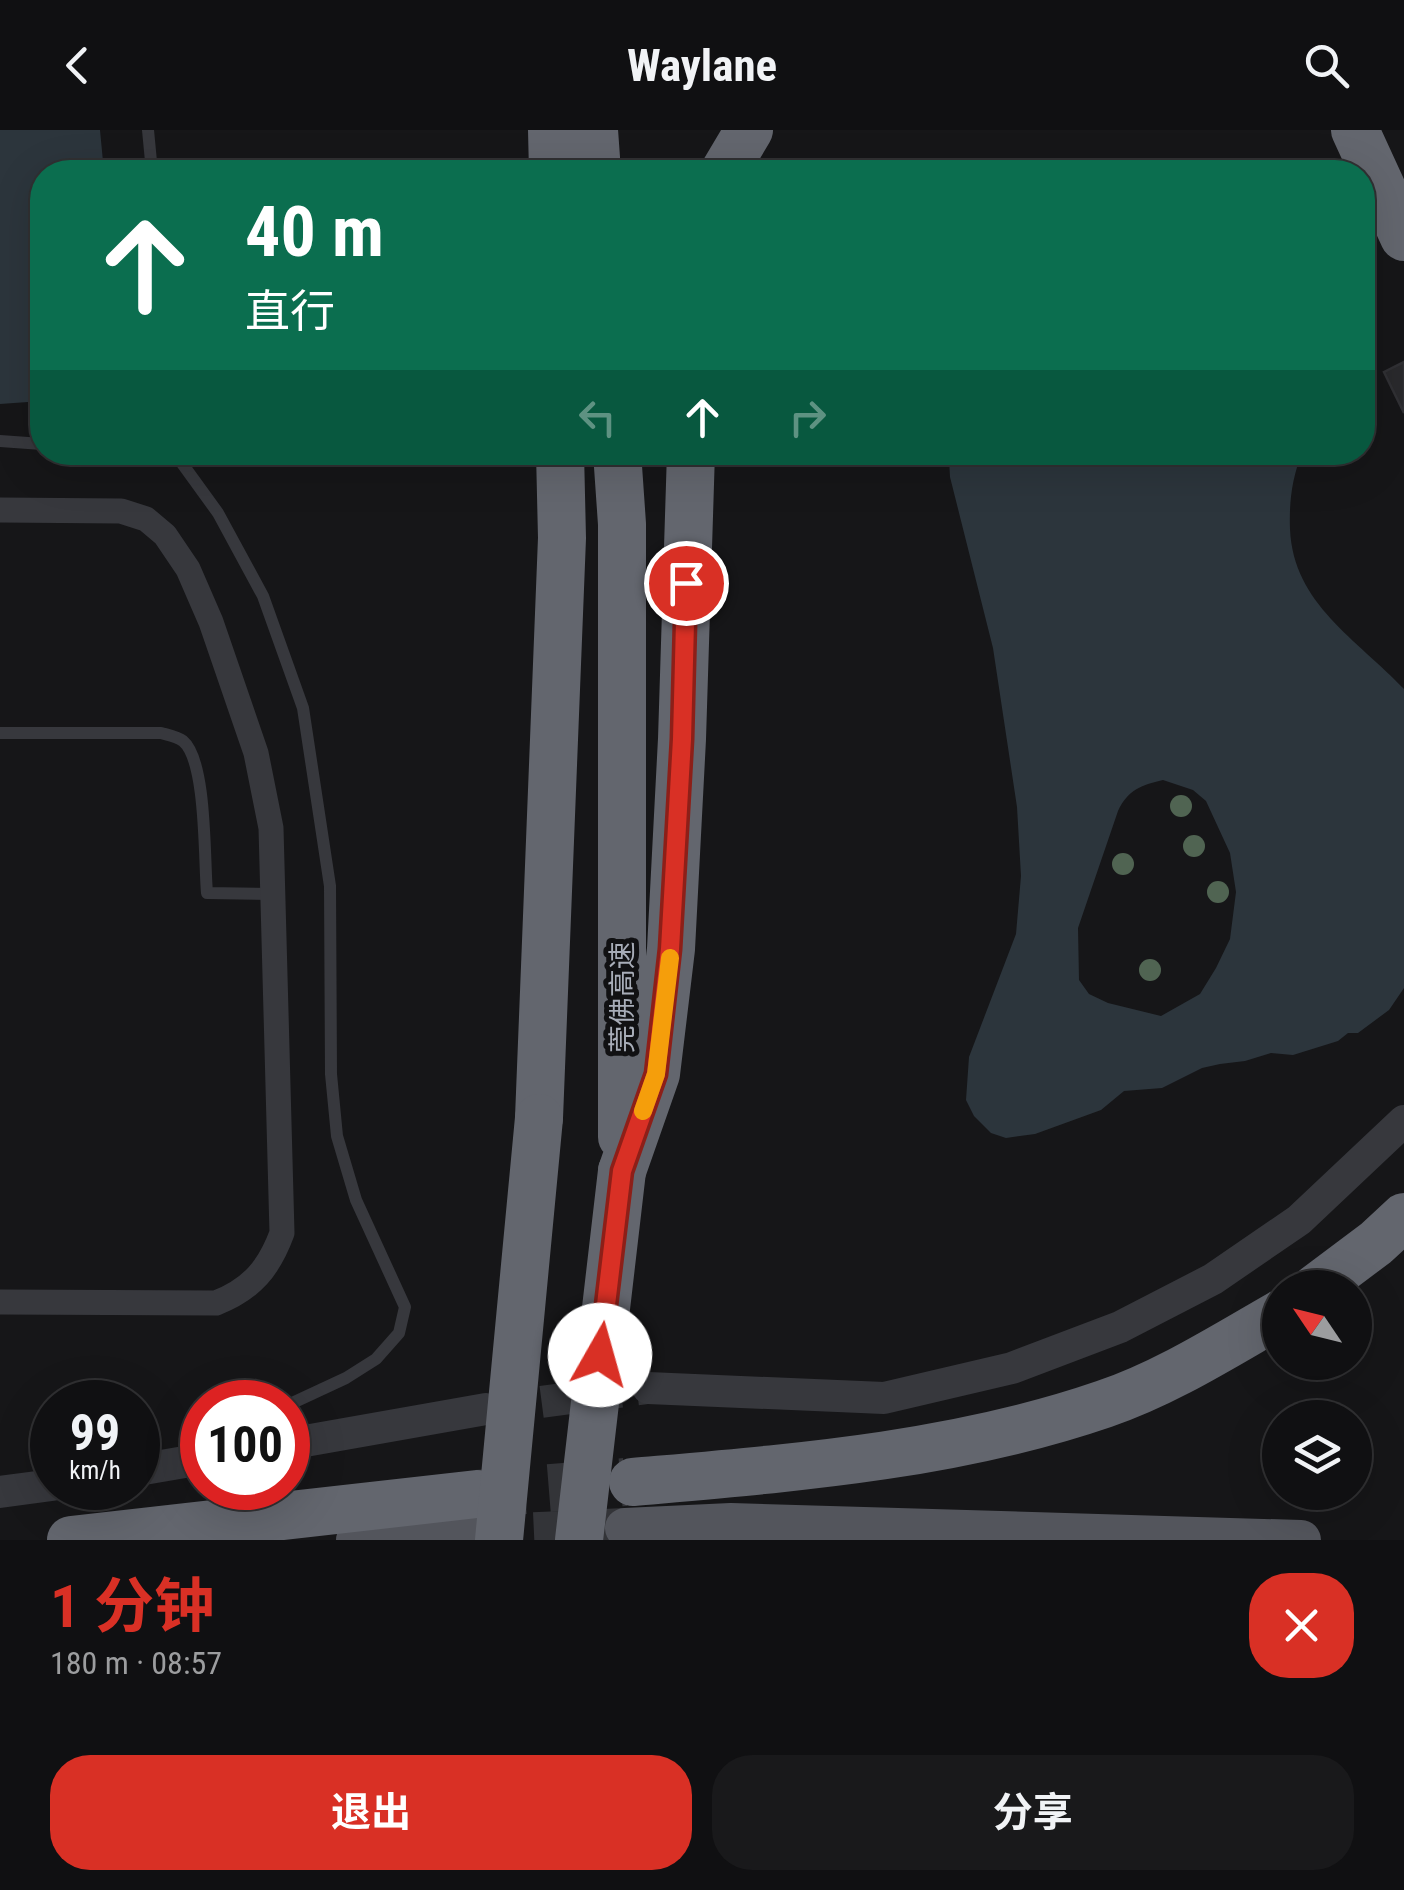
<!DOCTYPE html>
<html lang="zh">
<meta charset="utf-8">
<style>
:root{--surface:#101012;--page:#19191b;--text:#f1f3f6;--muted:#9c9d9f;--line:#303032;--accent:#d93025}
body{margin:0;font-family:"Roboto Condensed","Noto Sans SC",sans-serif;background:var(--page);color:var(--text);height:100vh;display:flex;flex-direction:column;font-size:38px;white-space:nowrap}
*{box-sizing:border-box;margin:0}
p{font-size:32px;color:var(--muted)}
.icon{flex:none;width:55px;height:55px;fill:none;stroke:currentColor;stroke-width:2;stroke-linecap:round;stroke-linejoin:round}
.map{position:relative;height:1410px;overflow:hidden}
.drawer{display:flex;flex-direction:column;background:var(--surface);flex:1}
.drawer>*{flex:none}
.guide{position:absolute;left:30px;top:30px;width:1345px;height:305px;border-radius:40px;box-shadow:0 10px 40px #0002,0 0 0 2px var(--line);background:#0b6e4f;color:#fff;overflow:hidden}
.needle{width:65px;rotate:305deg}
.buttons{position:absolute;left:1262px;top:1140px;display:grid;gap:20px}
.buttons a{display:grid;place-items:center;width:110px;height:110px;border-radius:50%;background:var(--surface);box-shadow:0 10px 40px #0002,0 0 0 2px var(--line);font-size:50px}
.speed{position:absolute;left:30px;top:1250px;display:flex;gap:20px;font-size:50px;font-weight:700;text-align:center}
.speed>*{display:grid;place-content:center;width:130px;height:130px;border-radius:50%;background:var(--surface);box-shadow:0 10px 40px #0002,0 0 0 2px var(--line);line-height:1}
.speed small{font-size:25px;font-weight:400}
.speed .limit{border:15px solid #d22;background:#fff;color:#111}
.pin{position:absolute;display:grid;place-items:center;width:85px;height:85px;color:#fff;margin:-42px;border:5px solid #fff;border-radius:50%;box-shadow:0 2px 10px #0007}
.me{position:absolute;width:110px;margin:-55px;rotate:7deg;stroke-linejoin:round;filter:drop-shadow(0 0 8px #0008)}
.turn{display:flex;align-items:center;gap:35px;height:210px;padding:0 50px;font-size:45px}
.turn .icon{width:130px;height:130px;stroke-width:2.5}
.turn b{display:block;font-size:70px;line-height:85px}
.lanes{display:flex;align-items:center;height:95px;padding:0 50px;background:#0003;justify-content:center;gap:50px;direction:ltr}
.lanes .off{opacity:.35}
.round{display:grid;place-items:center;flex:none;width:105px;height:105px;border-radius:40px;background:var(--page)}
.headline{display:flex;align-items:center;justify-content:space-between;height:170px;padding:0 50px}
h1{font-size:60px;font-weight:700;line-height:75px;color:var(--accent)}
.cta{display:flex;gap:20px;margin-top:auto;padding:20px 50px}
.cta a{flex:1;height:115px;border-radius:40px;background:var(--accent);color:#fff;font-size:40px;font-weight:700;line-height:115px;text-align:center}
.cta a+a{background:var(--page);color:var(--text)}
header{display:flex;justify-content:space-between;align-items:center;height:130px;padding:0 50px;background:var(--surface);font-size:45px;font-weight:700}
.map>svg:first-child{display:block}
.water{fill:#2c353c;fill-rule:evenodd}
.building{fill:#29292c;stroke:#303034;stroke-width:2.5}
.lines{fill:none;stroke-linecap:round;stroke-linejoin:round}
.tertiary-tunnel{stroke:#333438;stroke-width:32;stroke-dasharray:32 16;stroke-linecap:butt}
.primary-tunnel{stroke:#333438;stroke-width:40;stroke-dasharray:40 20;stroke-linecap:butt}
.motorway-tunnel{stroke:#333438;stroke-width:48;stroke-dasharray:48 24;stroke-linecap:butt}
.service{stroke:#37383d;stroke-width:12}
.minor{stroke:#37383d;stroke-width:25}
.tertiary{stroke:#37383d;stroke-width:32}
.primary{stroke:#53555c;stroke-width:40}
.motorway{stroke:#63666e;stroke-width:48}
.motorway-bridge{stroke:#63666e;stroke-width:48}
.tree{fill:#506452}
.route-casing{stroke:#8d1f18;stroke-width:25}
.route{stroke:#d93025;stroke-width:18}
.slow{stroke:#f59e0b;stroke-width:18}
.labels{text-anchor:middle;stroke-width:10;stroke-linejoin:round;paint-order:stroke}
.street-label{font-size:28px;fill:#a8adb8;stroke:#111113}
</style>
<header><svg class="icon" aria-label="back" viewBox="0 0 24 24"><path d="M15 5l-7 7 7 7"/></svg>Waylane<svg class="icon" aria-label="search" viewBox="0 0 24 24"><circle cx="10" cy="10" r="6"/><path d="M15 15l6 6"/></svg></header>
<div class="map">
<svg width="1404" height="1410" viewBox="0 0 1404 1410">
<rect width="100%" height="100%" fill="#161618"/>
<path class="water" d="M0 0H100L104 42H42V271L0 274Z
M952 322 1302 323C1292 348 1289 372 1290 399 1293 474 1358 510 1404 559V858L1389 880 1358 903H1348L1338 911 1293 925 1271 923 1245 931 1220 934 1202 938 1162 958 1124 961 1101 980 1035 1004 1006 1008 991 1003 974 986 966 970 969 927 1016 804 1021 746 1017 677 993 518 950 347 949 330ZM1163 650 1193 660 1206 671 1230 723 1236 762 1230 809 1216 838 1200 864 1161 886 1108 873 1089 864 1079 850 1078 798 1118 681C1128 660 1141 655 1163 650Z"/>
<path class="building" d="M1404 232V283L1384 242Z"/>
<g class="lines">
<path class="tertiary-tunnel" d="M494 1278 648 1258"/>
<path class="primary-tunnel" d="M474 1405 625 1398"/>
<path class="motorway-tunnel" d="M477 1364 625 1352"/>
<path class="service" d="M148 0 152 42
M0 311 42 314
M149 322 176 325 218 383 263 466 303 578 330 756 331 944 337 1006 356 1070 405 1177 399 1203 376 1229 346 1248 288 1275
M0 603H161C168 605 178 607 183 611 207 631 204 731 207 763L273 764"/>
<path class="minor" d="M0 380 121 381 146 389 165 405 188 439 211 492 256 623 271 698 282 1103C269 1138 252 1159 216 1173L0 1172"/>
<path class="tertiary" d="M648 1258 884 1268 1012 1238 1120 1197 1213 1149 1299 1090 1404 991
M288 1314 486 1279
M138 1340 202 1329
M0 1362 52 1355"/>
<path class="primary" d="M625 1398 731 1393 1301 1410
M356 1410 474 1405"/>
<path class="motorway" d="M552 0 553 42
M594 0 597 42
M1355 0 1404 107
M724 42 749 0
M617 322 622 394V1007
M539 988 562 408 560 322
M622 1041 656 944 671 819 682 609 691 322
M1316 1158 1376 1113 1404 1087
M633 1352C791 1338 953 1326 1104 1274 1166 1253 1224 1216 1280 1184
M71 1410 477 1364"/>
<path class="motorway-bridge" d="M499 1410 539 988
M579 1410 622 1041"/>
</g>
<g class="tree">
<circle cx="1181" cy="676" r="11"/>
<circle cx="1194" cy="716" r="11"/>
<circle cx="1123" cy="734" r="11"/>
<circle cx="1218" cy="762" r="11"/>
<circle cx="1150" cy="840" r="11"/>
</g>
<g class="lines">
<g class="route-casing">
<path id="route" d="M600 1225 622 1041 656 944 670 819 682 609 686 453"/>
</g>
<use href="#route" class="route"/>
<path class="slow" d="M643 981 656 944 670 828"/>
</g>
<g class="labels">
<g class="street-label">
<text transform="translate(622 867) rotate(-90)" y="10">莞佛高速</text>
</g>
</g>
</svg>
<div class="buttons">
<a><svg class="needle" viewBox="-14 -14 28 28"><path d="M0-13l5 13h-10z" fill="#e53935"/><path d="M0 13l5-13h-10z" fill="#9c9d9f"/></svg></a>
<a><svg class="icon" aria-label="layers" viewBox="0 0 24 24"><path d="M12 4l9 5-9 5-9-5zM3 14l9 5 9-5"/></svg></a>
</div>
<div class="speed"><div>99<small>km/h</small></div><div class="limit">100</div></div>
<div class="pin" style="left:686px;top:453px;background:#d93025"><svg class="icon" aria-label="arrive" viewBox="0 0 24 24"><path d="M6 21V4h12l-3 4 3 4H6"/></svg></div>
<svg class="me" style="left:600px;top:1225px" viewBox="-20 -20 40 40"><circle r="19" fill="#fff"/><path d="M0-13L10 11 0 6-10 11z" fill="#d93025"/></svg>
<div class="guide">
<div class="turn"><svg class="icon" aria-label="ahead" viewBox="0 0 24 24"><path d="M12 20V5M6 11l6-6 6 6"/></svg><div><b>40 m</b>直行</div></div>
<div class="lanes"><svg class="icon off" aria-label="left" viewBox="0 0 24 24"><path d="M17 20v-9H6M10 6l-5 5 5 5"/></svg><svg class="icon" aria-label="ahead" viewBox="0 0 24 24"><path d="M12 20V5M6 11l6-6 6 6"/></svg><svg class="icon off" aria-label="right" viewBox="0 0 24 24"><path d="M7 20v-9h11M14 6l5 5-5 5"/></svg></div>
</div>
</div>
<section class="drawer">
<div class="headline"><div><h1>1 分钟</h1><p>180 m · 08:57</p></div><a class="round" style="background:#d93025;color:#fff"><svg class="icon" aria-label="close" viewBox="0 0 24 24"><path d="M6 6l12 12M18 6L6 18"/></svg></a></div>
<div class="cta"><a>退出</a><a>分享</a></div>
</section>
